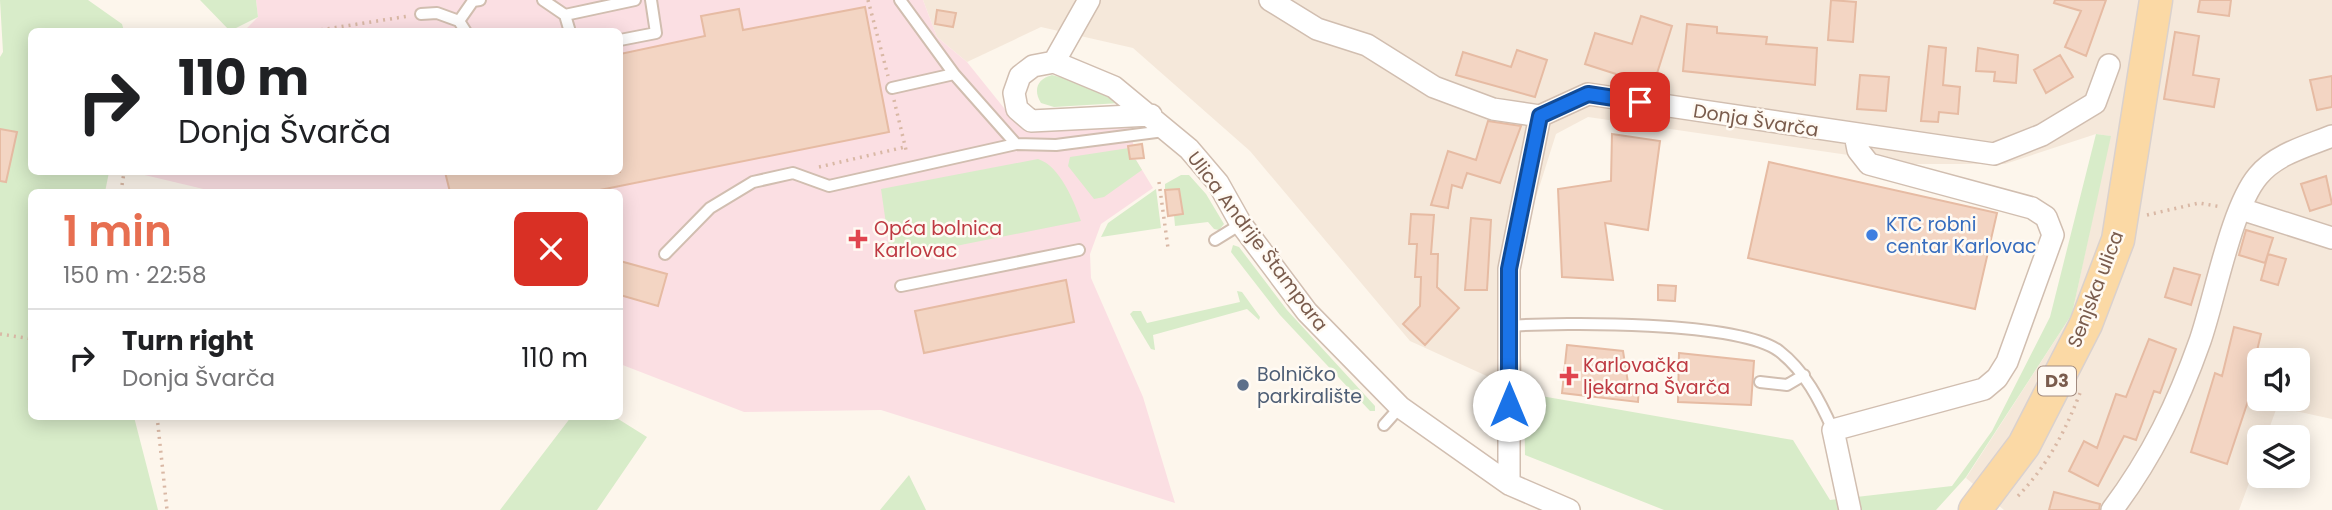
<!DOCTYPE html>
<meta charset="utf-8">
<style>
:root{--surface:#fff;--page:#f6f6f6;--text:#202124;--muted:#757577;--line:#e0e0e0;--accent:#e76f51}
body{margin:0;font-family:Poppins,sans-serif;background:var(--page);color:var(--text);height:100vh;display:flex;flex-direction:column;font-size:26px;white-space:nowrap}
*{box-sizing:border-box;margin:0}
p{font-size:23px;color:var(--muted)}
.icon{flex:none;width:38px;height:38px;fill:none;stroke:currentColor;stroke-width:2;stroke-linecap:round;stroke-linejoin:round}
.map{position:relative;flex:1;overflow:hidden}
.side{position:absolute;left:28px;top:189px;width:595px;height:231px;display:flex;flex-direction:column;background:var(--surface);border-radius:10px;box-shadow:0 4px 18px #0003}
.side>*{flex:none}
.top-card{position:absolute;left:28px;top:28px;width:595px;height:147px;border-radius:10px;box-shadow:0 4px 18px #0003;background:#fff;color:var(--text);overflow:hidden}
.fabs{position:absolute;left:2247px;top:348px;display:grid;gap:14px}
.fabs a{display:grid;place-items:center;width:63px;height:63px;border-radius:10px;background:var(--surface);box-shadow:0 4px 18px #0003;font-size:35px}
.pin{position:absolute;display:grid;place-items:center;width:60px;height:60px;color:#fff;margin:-30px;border-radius:14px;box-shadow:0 4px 10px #0006}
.me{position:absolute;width:77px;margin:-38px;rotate:0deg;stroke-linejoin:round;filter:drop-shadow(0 0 5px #0008)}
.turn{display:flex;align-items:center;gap:24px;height:147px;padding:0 35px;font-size:32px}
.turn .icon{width:91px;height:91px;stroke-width:2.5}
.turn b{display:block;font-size:49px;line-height:60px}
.round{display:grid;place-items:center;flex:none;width:74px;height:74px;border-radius:10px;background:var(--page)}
.overview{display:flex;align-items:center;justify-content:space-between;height:119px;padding:0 35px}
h1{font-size:42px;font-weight:600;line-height:52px;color:var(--accent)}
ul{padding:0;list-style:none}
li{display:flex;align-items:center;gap:21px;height:98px;padding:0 35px;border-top:2px solid var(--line)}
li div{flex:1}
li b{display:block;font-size:26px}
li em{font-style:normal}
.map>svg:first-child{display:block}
.residential{fill:#f5e8da;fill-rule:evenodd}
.medical{fill:#fbdfe3}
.green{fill:#d8ecc9}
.building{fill:#f3d5c3;stroke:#e6bba3;stroke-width:2}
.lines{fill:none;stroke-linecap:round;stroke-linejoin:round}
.lane-casing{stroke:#d1beb0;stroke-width:14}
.street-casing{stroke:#d1beb0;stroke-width:24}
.primary-casing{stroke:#dad1cd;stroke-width:35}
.path{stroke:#d9b8a5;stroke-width:3.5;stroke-dasharray:2 5;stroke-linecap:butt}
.lane{stroke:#fff;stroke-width:10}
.street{stroke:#fff;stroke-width:21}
.primary{stroke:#fbd9a5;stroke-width:32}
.route-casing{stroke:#114b97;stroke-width:18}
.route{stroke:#1a73e8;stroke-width:12}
.shop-dot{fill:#3f7fe0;stroke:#fffaf3;stroke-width:2.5}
.health-dot{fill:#e0444e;stroke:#fffaf3;stroke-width:2.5}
.service-dot{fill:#5c6f8a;stroke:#fffaf3;stroke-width:2.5}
.labels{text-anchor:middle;stroke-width:5;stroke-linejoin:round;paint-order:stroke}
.shield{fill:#fffaf3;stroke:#a28b7f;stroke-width:2}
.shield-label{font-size:18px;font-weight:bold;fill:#7a5c4d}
.street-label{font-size:19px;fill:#7a5c4d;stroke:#fffaf3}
.shop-label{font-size:19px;fill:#366cbe;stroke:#fffaf3;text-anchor:start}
.health-label{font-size:19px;fill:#be3a42;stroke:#fffaf3;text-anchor:start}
.service-label{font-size:19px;fill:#4e5e75;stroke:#fffaf3;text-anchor:start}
</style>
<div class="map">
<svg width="2332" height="510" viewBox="0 0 2332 510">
<rect width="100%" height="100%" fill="#fdf6ec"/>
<path class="residential" d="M923 0H2332V419L2277 407 2266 437 2259 438V456L2239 510H2004L1966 478 2072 314 2110 136 2096 134 2005 164H1910L1588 117 1556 134 1514 267 1524 393 1410 341 1250 151 1133 48 1041 27 967 62 937 37ZM2259 360H2298V399H2259Z"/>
<path class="medical" d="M256 0H923L937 37 967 62 1008 113 1027 127 1129 120 1136 160 1153 188 1101 224 1090 254 1091 278 1143 397 1175 503 881 410 744 412 620 364V192H216L132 172H620V32L244 31 258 17Z"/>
<path class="green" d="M0 0H88L122 24 124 31 32 32V172H109L105 192H32V416L134 417 158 510H0V57L3 52Z
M200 0H256L258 17 230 31Z
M1052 75 1097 87 1120 103 1054 107 1041 103C1033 90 1037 79 1052 75Z
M2096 134 2111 136 2072 314 1966 477 1936 510H1664L1525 455 1524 393 1793 440 1830 500 1952 486 1992 431 2050 317Z
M1129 148 1130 159 1136 160 1142 170 1104 197 1094 199 1068 166 1070 157Z
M1038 159C1060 166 1074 201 1081 221L891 259 881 189Z
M1181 175H1189L1206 194 1224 224 1219 230 1214 229 1208 222 1175 226 1174 215 1183 214 1179 189 1165 190V184Z
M1156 189 1161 228 1101 237 1108 223Z
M1233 245 1239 247 1287 310 1375 406V411H1370L1280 315 1231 252Z
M1237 291 1242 292 1260 317 1259 320 1247 309 1153 335 1155 350 1151 349 1130 314 1133 311H1141L1147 323 1240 302Z
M571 417H615L647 437 597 510H500Z
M909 475 926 510H880Z"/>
<path class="building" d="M1831 0 1856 2 1853 42 1828 40Z
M2055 0H2106L2086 56 2065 47 2081 11 2054 3Z
M2200 0H2231L2229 16 2198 12Z
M865 7 889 132 590 192H450L445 172H620V54L705 36 701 16 739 9 743 30Z
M937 10 956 13 953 27 935 24Z
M1641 16 1672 26 1653 86 1585 64 1595 33 1632 44Z
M1687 24 1717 27V33L1767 37 1766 44 1817 48 1815 85 1683 71Z
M2175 32 2199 36 2193 75 2219 79 2214 107 2164 99Z
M1929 46 1946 48 1943 85 1960 87 1958 114 1939 112 1938 122 1921 121Z
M1978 48 2018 55 2016 83 1994 81 1995 72 1976 71Z
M1517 50 1547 60 1535 97 1456 75 1463 52 1511 67Z
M2060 55 2073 77 2046 93 2034 70Z
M1860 75 1889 77 1886 111 1857 109Z
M2332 76V107L2317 110 2310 80Z
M1488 121 1521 126 1500 183 1467 173 1462 188 1452 185 1448 208 1431 205 1448 151 1476 160Z
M0 129 17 132 6 182 0 181Z
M1612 134 1660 141 1648 230 1605 223 1613 280 1562 277 1558 189 1611 181Z
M1142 144 1144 158 1130 159 1128 146Z
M1769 162 1997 213 1975 309 1748 258Z
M2326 176 2332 204 2310 211 2301 184Z
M1179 189 1183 214 1168 216 1165 190Z
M1411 214 1434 215 1431 254H1438L1437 287 1459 308 1425 345 1403 324 1420 306 1421 277H1415L1417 244H1409Z
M1471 218 1491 220 1487 290H1465Z
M2246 230 2273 238 2265 263 2239 255Z
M2268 254 2286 259 2278 285 2261 280Z
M620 261 667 274 658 306 620 295Z
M2174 268 2200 275 2191 305 2165 297Z
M1066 280 1074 322 924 353 915 311Z
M1658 285 1676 286 1675 301 1658 300Z
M2234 327 2261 334 2249 384 2253 386 2227 464 2191 452 2215 373 2222 376Z
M2149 339 2176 349 2160 393 2154 391 2136 440 2124 436 2098 486 2069 471 2084 441 2097 448 2116 394 2126 397Z
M1567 345 1623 351 1628 383 1639 382 1638 402 1562 393Z
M1679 353 1754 361 1751 405 1678 402Z
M2054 492 2100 504 2099 510H2049Z"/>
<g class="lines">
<g class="lane-casing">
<path id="lane" d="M543 0 565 15 570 32
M900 0 954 74
M421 14 437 13 459 21 466 32
M565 15 635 0
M459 21 473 1 480 0
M620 40 656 33 651 0
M892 88 954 74 1016 144
M1215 240 1241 224
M665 254 710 208 753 182 793 173 829 186 1016 144 1056 145 1164 131
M901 286 1079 250
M1509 326C1563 322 1738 321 1779 351 1805 371 1820 401 1833 430
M1760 382 1787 385 1804 375
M1384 425 1400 407"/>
</g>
<g class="street-casing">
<path id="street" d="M1270 0 1317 29 1367 45 1434 87 1493 109 1540 116 1588 94 1994 154 2042 135 2095 103 2109 65
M1054 62 1089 0
M1151 115 1031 121 1017 109 1014 93 1020 76 1033 66 1054 62 1114 87 1189 149 1218 183 1241 224 1307 312 1400 407 1509 484 1569 510
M2241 209 2332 238
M1509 484V269L1540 116
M1850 510 1833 430 1984 389 1997 378 2007 362 2053 235 2046 217 2032 208 1869 164 1858 150 1855 135
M2112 510C2152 457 2178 403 2200 341 2215 298 2231 208 2258 176 2276 154 2307 146 2332 136"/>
</g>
<g class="primary-casing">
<path id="primary" d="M1975 510 2024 445 2086 324 2118 240 2156 0"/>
</g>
<path class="path" d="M868 0 888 76
M307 32 409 16
M894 100 907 154
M819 167 905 147
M1159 182 1168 248
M121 192 124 172
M2147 215 2199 203 2222 207
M0 334 32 339
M157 416 167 510
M2018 496C2047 466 2065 432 2080 393"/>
<use href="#lane" class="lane"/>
<use href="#street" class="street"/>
<use href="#primary" class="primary"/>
</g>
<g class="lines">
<g class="route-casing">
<path id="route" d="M1509 405V269L1540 116 1588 94 1640 102"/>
</g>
<use href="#route" class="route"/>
</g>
<circle class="shop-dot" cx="1872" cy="235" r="7"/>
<g class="health-dot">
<path d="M854.5 228.5h7v7h7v7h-7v7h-7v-7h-7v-7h7z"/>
<path d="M1565.5 365.5h7v7h7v7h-7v7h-7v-7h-7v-7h7z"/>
</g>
<circle class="service-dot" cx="1243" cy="385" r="7"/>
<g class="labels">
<rect class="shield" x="2038" y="366.5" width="38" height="29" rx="5"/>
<g class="shield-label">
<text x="2057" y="387">D3</text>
</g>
<g class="street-label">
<text transform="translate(1756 120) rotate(9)" y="7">Donja Švarča</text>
<text transform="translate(1258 241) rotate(53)" y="7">Ulica Andrije Štampara</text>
<text transform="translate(2095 289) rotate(-69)" y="7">Senjska ulica</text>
</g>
<g class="shop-label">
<text x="1886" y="231">KTC robni<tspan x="1886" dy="22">centar Karlovac</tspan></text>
</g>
<g class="health-label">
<text x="874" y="235">Opća bolnica<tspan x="874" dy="22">Karlovac</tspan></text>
<text x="1583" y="372">Karlovačka<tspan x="1583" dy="22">ljekarna Švarča</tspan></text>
</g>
<g class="service-label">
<text x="1257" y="381">Bolničko<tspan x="1257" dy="22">parkiralište</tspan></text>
</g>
</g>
</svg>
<div class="fabs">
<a><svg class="icon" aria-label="sound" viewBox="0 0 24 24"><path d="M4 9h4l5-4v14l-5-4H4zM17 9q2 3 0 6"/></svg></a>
<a><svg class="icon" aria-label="layers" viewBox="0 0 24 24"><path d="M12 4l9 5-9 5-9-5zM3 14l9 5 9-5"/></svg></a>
</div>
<div class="pin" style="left:1640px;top:102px;background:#d93025"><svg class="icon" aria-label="arrive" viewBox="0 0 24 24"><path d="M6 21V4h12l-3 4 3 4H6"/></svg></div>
<svg class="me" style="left:1509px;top:405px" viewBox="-20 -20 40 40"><circle r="19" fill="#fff"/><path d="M0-13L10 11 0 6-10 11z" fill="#1a73e8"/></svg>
<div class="top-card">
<div class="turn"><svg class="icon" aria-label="right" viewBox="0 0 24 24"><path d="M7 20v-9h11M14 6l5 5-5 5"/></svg><div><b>110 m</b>Donja Švarča</div></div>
</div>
<section class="side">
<div class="overview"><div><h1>1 min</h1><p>150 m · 22:58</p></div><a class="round" style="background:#d93025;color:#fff"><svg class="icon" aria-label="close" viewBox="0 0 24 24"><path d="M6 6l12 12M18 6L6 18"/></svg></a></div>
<ul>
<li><svg class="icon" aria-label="right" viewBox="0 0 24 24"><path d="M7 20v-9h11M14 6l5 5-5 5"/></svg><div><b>Turn right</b><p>Donja Švarča</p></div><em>110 m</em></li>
</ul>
</section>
</div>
